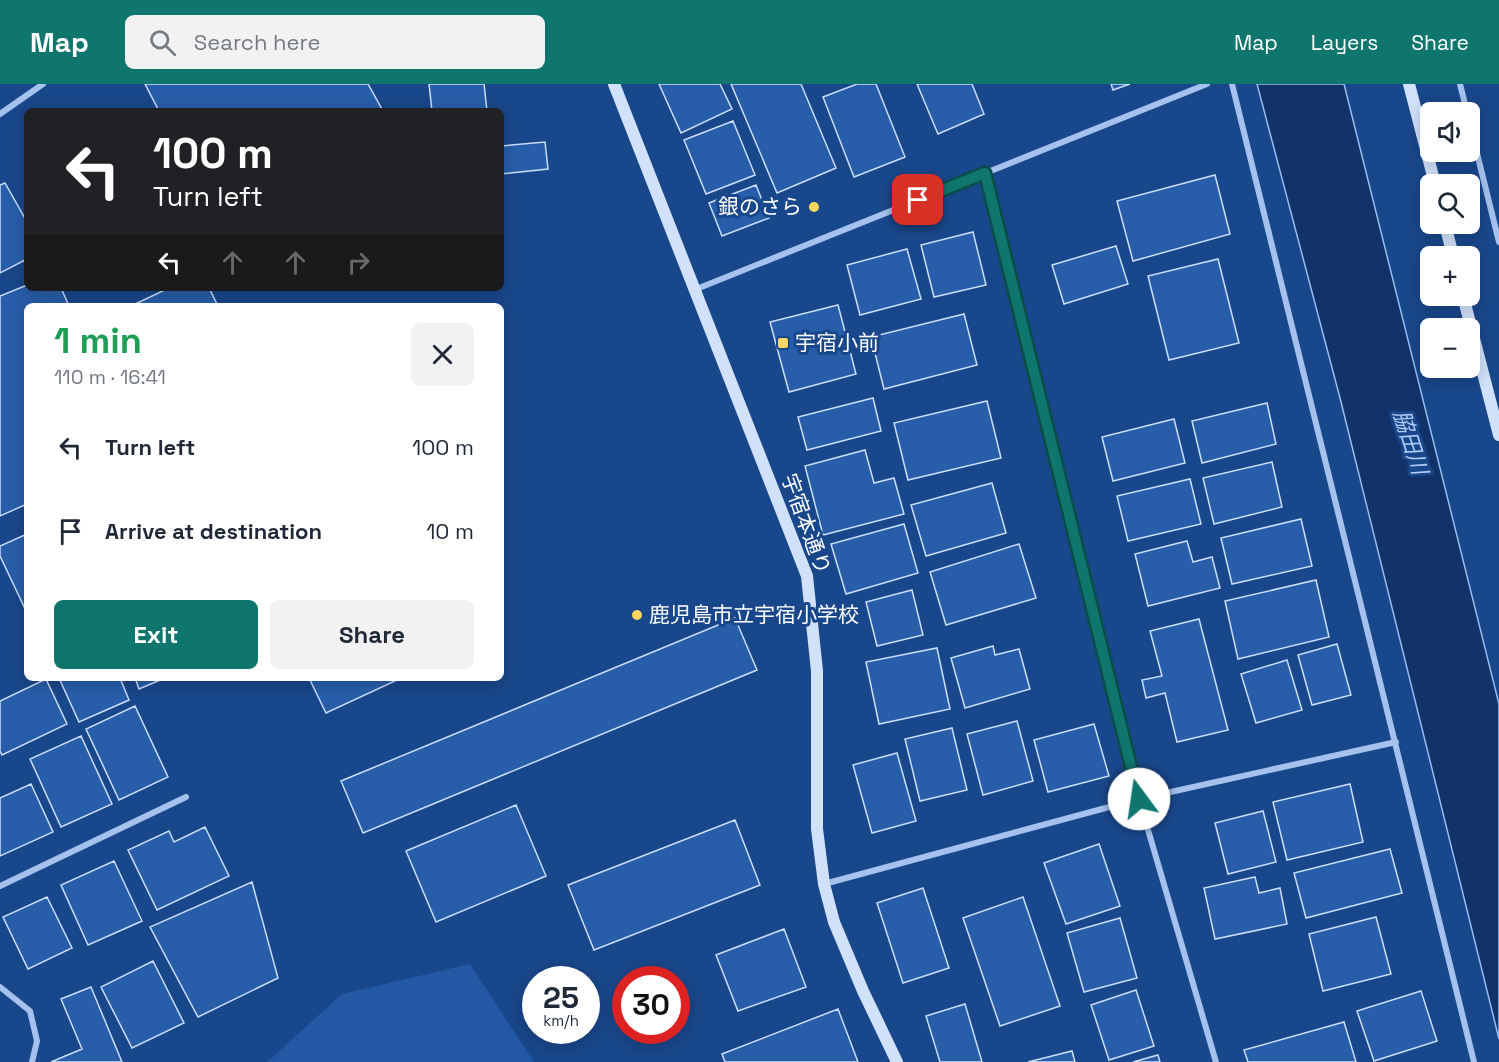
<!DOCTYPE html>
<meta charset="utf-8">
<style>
:root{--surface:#fff;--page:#f2f2f3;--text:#1f2937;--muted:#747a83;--accent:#0f766e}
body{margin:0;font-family:"Space Grotesk","Noto Sans JP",sans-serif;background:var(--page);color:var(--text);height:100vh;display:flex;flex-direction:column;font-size:22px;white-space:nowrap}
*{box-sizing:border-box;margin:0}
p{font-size:20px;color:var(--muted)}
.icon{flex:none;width:33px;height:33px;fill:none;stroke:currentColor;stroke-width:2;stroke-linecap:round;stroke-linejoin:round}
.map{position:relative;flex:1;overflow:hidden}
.details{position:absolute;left:24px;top:219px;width:480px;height:378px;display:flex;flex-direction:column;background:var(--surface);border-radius:9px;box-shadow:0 3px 15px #0003}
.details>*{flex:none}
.banner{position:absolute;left:24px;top:24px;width:480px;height:183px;border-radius:9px;box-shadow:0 3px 15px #0003;background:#202124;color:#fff;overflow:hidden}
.tools{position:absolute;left:1420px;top:18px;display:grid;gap:12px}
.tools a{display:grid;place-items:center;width:60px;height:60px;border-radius:9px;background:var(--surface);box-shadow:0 3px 15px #0003;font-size:30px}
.speed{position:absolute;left:522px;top:882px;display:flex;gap:12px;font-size:30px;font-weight:700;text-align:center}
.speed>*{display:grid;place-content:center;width:78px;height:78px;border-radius:50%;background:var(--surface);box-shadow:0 3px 15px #0003;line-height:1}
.speed small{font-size:15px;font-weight:400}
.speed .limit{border:9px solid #d22;background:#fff;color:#111}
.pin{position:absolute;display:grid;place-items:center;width:51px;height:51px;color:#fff;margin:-26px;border-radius:12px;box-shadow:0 3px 9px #0006}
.me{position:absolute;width:66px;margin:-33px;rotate:346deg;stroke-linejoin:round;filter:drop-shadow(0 0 4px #0008)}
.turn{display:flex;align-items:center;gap:21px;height:126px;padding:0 30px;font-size:27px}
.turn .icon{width:78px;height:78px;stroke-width:2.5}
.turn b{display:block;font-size:42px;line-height:51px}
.lanes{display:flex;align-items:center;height:57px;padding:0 30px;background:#0003;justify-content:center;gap:30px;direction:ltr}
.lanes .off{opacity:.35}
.round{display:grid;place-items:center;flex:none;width:63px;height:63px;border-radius:9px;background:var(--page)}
.head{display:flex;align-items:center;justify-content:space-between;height:102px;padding:0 30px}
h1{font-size:36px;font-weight:800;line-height:45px;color:#1e9e55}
.primary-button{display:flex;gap:12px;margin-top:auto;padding:12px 30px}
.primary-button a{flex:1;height:69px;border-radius:9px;background:var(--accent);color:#fff;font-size:24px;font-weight:800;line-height:69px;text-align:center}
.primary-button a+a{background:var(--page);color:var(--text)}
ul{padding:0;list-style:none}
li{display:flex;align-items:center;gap:18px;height:84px;padding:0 30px}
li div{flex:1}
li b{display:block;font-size:22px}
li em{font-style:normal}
header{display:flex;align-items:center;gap:36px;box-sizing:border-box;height:84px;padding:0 30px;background:var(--accent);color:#fff}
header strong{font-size:28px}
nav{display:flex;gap:33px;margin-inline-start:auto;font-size:21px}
.search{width:420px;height:54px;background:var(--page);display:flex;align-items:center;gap:15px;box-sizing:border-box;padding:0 21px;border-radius:9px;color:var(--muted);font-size:22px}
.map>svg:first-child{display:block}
.green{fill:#2258a4}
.water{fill:#113369;stroke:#97bdf0;stroke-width:1.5}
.building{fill:#285da9;stroke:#cadefa;stroke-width:1.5}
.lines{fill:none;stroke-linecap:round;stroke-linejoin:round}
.street{stroke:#a4c2ed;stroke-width:6}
.secondary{stroke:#d1e1fa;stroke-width:12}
.route-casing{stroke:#0a4d48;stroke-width:15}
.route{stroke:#0f766e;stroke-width:10}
.poi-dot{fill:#ffd760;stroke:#19478b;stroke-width:2}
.labels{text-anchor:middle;stroke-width:6;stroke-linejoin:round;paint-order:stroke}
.poi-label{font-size:21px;fill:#fff;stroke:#19478b;text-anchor:start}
.street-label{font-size:21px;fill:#fff;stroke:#19478b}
.water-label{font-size:22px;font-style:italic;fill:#b0cdf5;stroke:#19478b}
</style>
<header>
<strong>Map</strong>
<div class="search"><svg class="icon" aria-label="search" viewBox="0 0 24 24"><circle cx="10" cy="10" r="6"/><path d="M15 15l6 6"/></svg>Search here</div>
<nav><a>Map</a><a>Layers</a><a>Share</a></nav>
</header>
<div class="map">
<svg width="1499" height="978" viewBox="0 0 1499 978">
<rect width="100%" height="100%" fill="#19478b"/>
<path class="green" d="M470 880 534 978H267L342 910Z"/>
<path class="water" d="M1257 0H1344L1499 620V955L1340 314Z"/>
<path class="building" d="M145 0H368L383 27H159Z
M429 0H484L487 27H432Z
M659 0H720L732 25 681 49Z
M731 0H801L836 84 777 109Z
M857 0H876L905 73 854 93 823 13Z
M917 0H972L984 30 938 50Z
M1111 0H1130L1113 6Z
M733 37 755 91 706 110 684 56Z
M545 58 548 85 501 90V62Z
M1215 91 1230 150 1133 177 1117 117Z
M5 99 27 138V175L0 189V101Z
M756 101 769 134 722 152 709 119Z
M973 148 986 201 934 213 921 161Z
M1116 162 1128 200 1064 220 1052 181Z
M907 165 921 215 860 231 847 181Z
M1218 175 1239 259 1169 276 1148 192Z
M27 201V204H61L69 222H27V420L0 432V212Z
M169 204H209L218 222H134L133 221Z
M838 221 856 290 789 308 770 238Z
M964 230 977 281 884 305 871 253Z
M873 314 881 347 807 366 798 333Z
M987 317 1001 374 908 396 894 339Z
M1267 319 1276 360 1202 379 1192 337Z
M1174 335 1185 379 1113 397 1102 353Z
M865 366 874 399 894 394 904 430 823 451 805 382Z
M1272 378 1282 423 1214 440 1203 394Z
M1190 395 1201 440 1128 457 1117 412Z
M992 399 1006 449 926 472 911 421Z
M1301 435 1312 482 1232 500 1221 454Z
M904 440 918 489 846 510 831 460Z
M27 450V529L0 472V462Z
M1187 457 1193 478 1212 473 1220 504 1148 522 1135 470Z
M1019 460 1036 514 946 541 930 488Z
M1316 496 1329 553 1238 575 1225 517Z
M912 506 923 551 877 562 866 518Z
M735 534 757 586 363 749 341 697Z
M1199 535 1228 646 1177 658 1165 609 1146 614 1142 596 1162 592 1150 547Z
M1337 560 1351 611 1312 621 1298 571Z
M993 562 995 571 1019 565 1030 605 965 624 951 574Z
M937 564 950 625 879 640 866 578Z
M1287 576 1302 626 1256 639 1241 590Z
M59 594H120L129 616 79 638Z
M135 594H165L139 605Z
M309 594H393L395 597 326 629Z
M46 595 67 640 2 671 0 667V617Z
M135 622 168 693 119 716 86 645Z
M1017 637 1033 697 983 711 967 650Z
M1094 640 1109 692 1048 708 1034 656Z
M952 644 967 706 920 717 905 655Z
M81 652 112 720 61 743 30 675Z
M897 669 916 737 872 749 853 681Z
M31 700 53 748 0 772V714Z
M1350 700 1363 758 1287 776 1273 718Z
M516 721 546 792 436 838 406 767Z
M1263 727 1276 778 1228 790 1215 739Z
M735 736 760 801 594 866 568 801Z
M205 743 229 792 157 826 128 766 169 747 174 758Z
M1099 760 1120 822 1066 840 1044 779Z
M1390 765 1402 809 1306 834 1294 789Z
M114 777 142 837 88 861 61 801Z
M1255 793 1259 809 1280 804 1287 840 1215 855 1204 804Z
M252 798 278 894 198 933 150 843Z
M923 804 949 884 903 899 877 819Z
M47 813 72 864 28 885 3 833Z
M1023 813 1060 922 1000 942 963 834Z
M1376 833 1391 890 1323 907 1309 850Z
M1120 834 1137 894 1084 908 1067 849Z
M784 845 806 903 738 927 716 871Z
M153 877 184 939 132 964 101 903Z
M91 903 122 978H51L82 965 61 915Z
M1136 906 1154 962 1109 976 1091 921Z
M1421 907 1437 957 1374 977 1357 927Z
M965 920 982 978H940L926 932Z
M838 925 858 978H725L722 970Z
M1344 938 1356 978H1248L1244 966Z
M1072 967 1075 978H1028Z
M1158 971 1160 978H1133Z"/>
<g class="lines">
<path class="street" d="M1232 0 1474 978
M1460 0 1467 28
M0 30 43 0
M1470 41 1499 158
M985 89 1139 715 1216 978
M694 206 1207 0
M824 800 1139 715 1396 658
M0 802 186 713
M0 903 30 927 37 957 32 978"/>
<path class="secondary" d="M614 0 807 492 817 587V745L824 800 834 838 863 907 897 978
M1409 0 1435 100
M1445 140 1453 172
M1463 212 1499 351"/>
</g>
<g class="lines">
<g class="route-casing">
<path id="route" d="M918 116 985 89 1139 715"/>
</g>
<use href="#route" class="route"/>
</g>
<g class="poi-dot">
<circle cx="814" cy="123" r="6"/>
<rect x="777" y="253" width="12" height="12" rx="3"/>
<circle cx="637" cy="531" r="6"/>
</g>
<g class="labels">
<g class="poi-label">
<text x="802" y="130" text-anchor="end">銀のさら</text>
<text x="795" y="266">宇宿小前</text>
<text x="649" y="538">鹿児島市立宇宿小学校</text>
</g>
<g class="street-label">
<text transform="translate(806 440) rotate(70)" y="7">宇宿本通り</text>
</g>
<g class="water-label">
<text transform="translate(1411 358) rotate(72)" y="8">脇田川</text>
</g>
</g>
</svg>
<div class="tools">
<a><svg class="icon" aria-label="sound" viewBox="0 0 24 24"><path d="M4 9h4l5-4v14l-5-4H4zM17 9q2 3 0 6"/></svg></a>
<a><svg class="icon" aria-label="search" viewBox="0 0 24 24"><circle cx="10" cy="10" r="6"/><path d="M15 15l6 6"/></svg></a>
<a>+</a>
<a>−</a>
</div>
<div class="speed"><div>25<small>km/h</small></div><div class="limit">30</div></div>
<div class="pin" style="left:918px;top:116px;background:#d93025"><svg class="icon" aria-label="arrive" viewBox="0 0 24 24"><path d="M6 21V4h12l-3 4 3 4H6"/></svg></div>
<svg class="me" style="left:1139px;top:715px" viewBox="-20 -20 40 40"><circle r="19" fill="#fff"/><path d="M0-13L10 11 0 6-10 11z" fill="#0f766e"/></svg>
<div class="banner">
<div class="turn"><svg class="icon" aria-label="left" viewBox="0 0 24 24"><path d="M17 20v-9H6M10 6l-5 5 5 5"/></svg><div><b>100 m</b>Turn left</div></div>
<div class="lanes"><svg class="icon" aria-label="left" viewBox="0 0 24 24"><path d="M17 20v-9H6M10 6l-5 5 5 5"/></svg><svg class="icon off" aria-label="ahead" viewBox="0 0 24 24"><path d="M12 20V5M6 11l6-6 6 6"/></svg><svg class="icon off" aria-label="ahead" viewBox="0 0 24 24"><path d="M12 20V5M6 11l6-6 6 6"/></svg><svg class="icon off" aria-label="right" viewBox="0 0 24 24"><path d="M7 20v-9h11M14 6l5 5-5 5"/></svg></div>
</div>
<section class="details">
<div class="head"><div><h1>1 min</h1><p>110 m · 16:41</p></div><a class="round"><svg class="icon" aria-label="close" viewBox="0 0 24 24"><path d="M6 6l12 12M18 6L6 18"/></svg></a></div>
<ul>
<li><svg class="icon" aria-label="left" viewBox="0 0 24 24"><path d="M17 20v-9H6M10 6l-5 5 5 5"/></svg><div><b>Turn left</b></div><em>100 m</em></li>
<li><svg class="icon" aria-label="arrive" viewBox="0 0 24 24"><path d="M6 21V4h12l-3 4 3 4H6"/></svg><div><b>Arrive at destination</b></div><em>10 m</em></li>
</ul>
<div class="primary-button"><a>Exit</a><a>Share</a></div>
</section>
</div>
